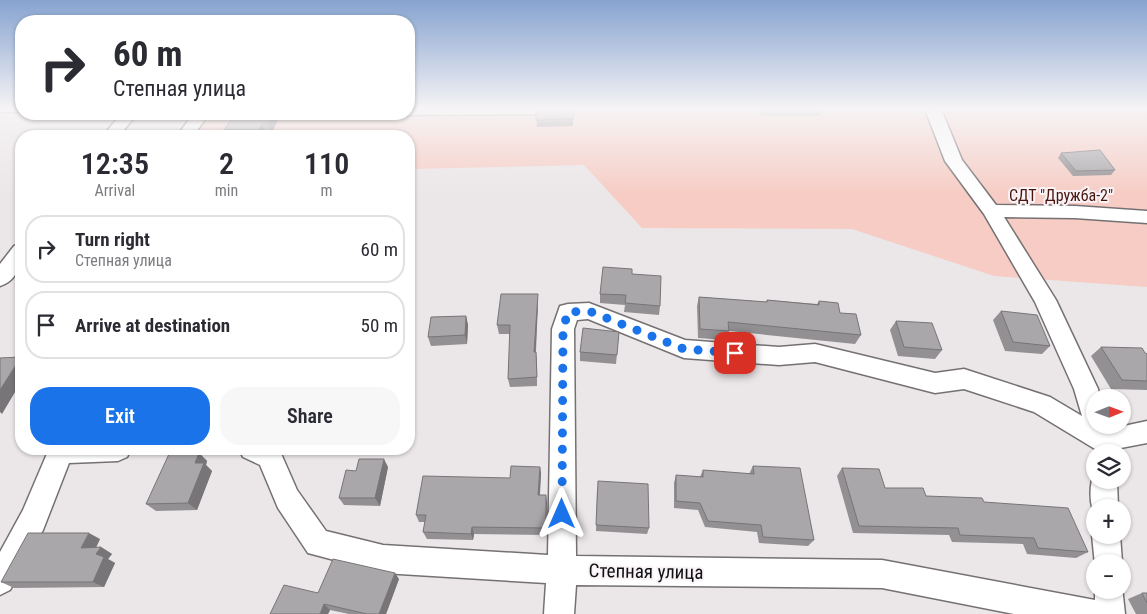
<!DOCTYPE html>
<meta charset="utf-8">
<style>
:root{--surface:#fff;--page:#f7f7f7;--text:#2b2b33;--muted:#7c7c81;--line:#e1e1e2;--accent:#1a73e8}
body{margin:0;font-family:"Roboto Condensed",sans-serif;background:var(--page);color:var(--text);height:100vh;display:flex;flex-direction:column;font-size:19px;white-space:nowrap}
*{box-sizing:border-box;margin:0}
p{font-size:16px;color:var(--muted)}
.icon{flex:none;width:28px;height:28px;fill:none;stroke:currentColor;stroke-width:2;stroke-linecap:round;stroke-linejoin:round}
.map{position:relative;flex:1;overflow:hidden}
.details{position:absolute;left:15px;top:130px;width:400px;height:325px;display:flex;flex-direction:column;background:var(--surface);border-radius:20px;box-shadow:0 1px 4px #0004}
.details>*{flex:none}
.banner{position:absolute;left:15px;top:15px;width:400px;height:105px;border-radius:20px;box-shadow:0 1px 4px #0004;background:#fff;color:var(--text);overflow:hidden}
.needle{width:32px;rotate:89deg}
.buttons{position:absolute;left:1086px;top:389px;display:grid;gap:10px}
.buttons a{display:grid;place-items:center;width:45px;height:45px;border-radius:50%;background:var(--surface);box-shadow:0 1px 4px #0004;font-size:25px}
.pin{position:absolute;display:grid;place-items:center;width:42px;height:42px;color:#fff;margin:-21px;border-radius:10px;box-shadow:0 2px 8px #0006}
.me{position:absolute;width:55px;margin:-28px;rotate:0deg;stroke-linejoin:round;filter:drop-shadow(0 0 4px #0008)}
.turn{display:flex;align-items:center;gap:18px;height:105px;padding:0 15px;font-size:22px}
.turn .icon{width:65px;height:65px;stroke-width:2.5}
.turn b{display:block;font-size:35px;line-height:42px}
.eta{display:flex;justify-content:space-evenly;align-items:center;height:85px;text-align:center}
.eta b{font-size:30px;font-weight:600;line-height:35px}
.cta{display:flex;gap:10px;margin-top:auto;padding:10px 15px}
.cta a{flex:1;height:58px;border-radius:20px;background:var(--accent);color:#fff;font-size:20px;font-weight:600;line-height:58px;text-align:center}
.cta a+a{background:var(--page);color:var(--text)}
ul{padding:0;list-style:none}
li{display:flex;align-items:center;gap:15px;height:68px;margin:0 10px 8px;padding:0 5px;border:2px solid var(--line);border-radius:20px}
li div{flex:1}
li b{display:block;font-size:19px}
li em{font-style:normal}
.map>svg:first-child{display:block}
.green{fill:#f6ccc4}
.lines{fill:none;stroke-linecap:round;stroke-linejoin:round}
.service-casing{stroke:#757173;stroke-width:3}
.minor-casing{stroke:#757173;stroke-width:3}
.service{fill:#fff;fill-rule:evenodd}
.minor{fill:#fff;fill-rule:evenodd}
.wall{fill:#929092}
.shaded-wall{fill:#777577}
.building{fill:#aaa7aa;stroke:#777577}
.route{stroke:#1a73e8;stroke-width:9;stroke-dasharray:0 16.2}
.labels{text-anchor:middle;stroke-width:4;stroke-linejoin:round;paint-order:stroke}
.park-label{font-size:16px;fill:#4b140d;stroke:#f8f3f6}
.near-street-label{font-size:19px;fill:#100f10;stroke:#f8f3f6}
</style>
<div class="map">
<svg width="1147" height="614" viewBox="0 0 1147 614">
<rect width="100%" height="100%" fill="#ebe6e8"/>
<path class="green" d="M409 109H1147V287L994 276 852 229 642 228 584 165 409 169V136H184L198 114H409Z"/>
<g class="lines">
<g class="service-casing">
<path id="service" d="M0 109H21V112H0Z"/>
</g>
<g class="minor-casing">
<path id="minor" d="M409 109H557L555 112 549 114 403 115 402 114H409Z
M925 109H941L962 160 996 205 1075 206 1147 211V223L1075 218 1004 217 1056 300 1098 389 1100 398H1095V425H1104L1101 428 1105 430 1147 421V443L1100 452 1034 412 964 389 935 393 815 362 779 365 684 358 588 319 577 320 574 329 576 556 882 560 1095 600V588V590H1122V587L1125 614H1014L882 588 576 585 574 614H544L546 583 383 573 308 553 278 508 260 465 243 457 239 449H279L297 490 326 531 383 545 548 555 552 329 560 306 568 304 589 303 685 340 779 347 815 344 935 373 964 369 1050 397 1082 416 1074 389 1035 302 984 214 945 161Z
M121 114H137L119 136H103Z
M193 114H209L193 136H177Z
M21 244C22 261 19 280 0 286V264L14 246Z
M49 449H131L127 457 118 461 69 463 43 530 10 590 0 595V552L23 510Z
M1095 471V480H1117L1118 508H1095V516C1089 503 1089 484 1095 471Z
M1095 528V535H1120L1122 562H1095V565L1092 535Z"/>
</g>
<use href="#service" class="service"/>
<use href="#minor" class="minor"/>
</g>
<path class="wall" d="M573 109V126L537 127 536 110Z
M758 109H822L820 116H761Z
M281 114 272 132H265L263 136H227L224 130Z
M1061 153 1115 170 1111 175 1073 176 1058 158Z
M632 274 660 306 659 315 624 312 625 305 600 303V294Z
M699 297 766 302 767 300 817 304 819 301 840 313 861 335 855 344 729 331 726 340 698 338 697 306Z
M538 303 536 352 537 361V386L510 387 508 379 510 334H499L497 325Z
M1001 311 1050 346 1042 354 1005 351 993 320Z
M466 316 468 325 467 344 431 346 428 337Z
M896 321 942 350 935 359 898 356 890 330Z
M619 332 616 364 580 361V352Z
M1101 347 1147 354V390L1111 389 1091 356Z
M199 453 207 461 206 465 212 471 197 510 156 511 146 504Z
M753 466 814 540 808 546 759 543 757 532 705 527 698 510 674 508V483L676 475 700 477 703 470 749 474Z
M388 467 380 506 344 505 339 498 356 471Z
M540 467 541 474 540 495H546V535L474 534 473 540 427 539 423 532 425 522H419L416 515Z
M842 468 885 488 926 496 984 502 1088 552 1076 558 1027 554 1023 544 952 542 949 535 853 533 837 476Z
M597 489 649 528 647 534 596 531Z
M100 539 96 547H101L112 554 108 559 115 563 104 587 14 588 1 582Z
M399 579 386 614H349L330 610 328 614 318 593Z
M1142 593H1147V614H1136L1128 599Z"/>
<path class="shaded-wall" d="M274 114H281L272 132 268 124Z
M262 124 265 132 263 136H262L259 130Z
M538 294V303L535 361 534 352Z
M466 316 468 325 467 344 465 335Z
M21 357V382L2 414 0 412V390Z
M199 453 207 461 206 465 212 471 197 510 188 503 195 463Z
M384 459 388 467 380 506 375 498Z
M540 467 541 474 539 502 538 495Z
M546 495 547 502 546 535Z
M472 527 474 534 473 540 471 534Z
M89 533 100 539 93 554 81 548Z
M101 547 112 554 108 559 115 563 104 587 93 582 96 554Z
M395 573 399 579 386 614H379Z
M324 604 330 610 328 614H320Z"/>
<path class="building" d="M549 109H573V119L536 120V110Z
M235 114H274L268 124H262L259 130H224Z
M1100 150 1115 170 1076 171 1061 153Z
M603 267 632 269V274L661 276 660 306 625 303 626 295 600 294Z
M501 294H538L534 352H536L537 377 508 379 510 325H497Z
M699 297 767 302V300L819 305V301L838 303 840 313 856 314 861 335 728 322 729 331 700 329Z
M1001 311 1037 315 1050 346 1013 342Z
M466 316 465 335 428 337 431 317Z
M896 321 932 323 942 350 904 347Z
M583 328 619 332 617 355 580 352Z
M1101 347 1142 348 1145 353 1147 354V381L1122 380Z
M21 357 0 390V358Z
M199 453 195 463H204L188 503 146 504 169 454Z
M359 459H384L375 498H339L346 470 356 471Z
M511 466 540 467 538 495H546V528L472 527 471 534 423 532 426 515H416L423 476 510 478Z
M753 466 800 468 814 540 763 537 761 525 708 521 700 503 676 501V475L703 477V470L754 474Z
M842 468 879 469 885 488H923L926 496 982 498 984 502 1068 508 1088 552 1038 548 1034 538 960 535 958 528 859 526Z
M598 481 648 484 649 528 596 525Z
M28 533H89L81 548 101 547 96 554 104 557 93 582H1Z
M333 559 395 573 379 614H367L324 604 320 614H270L284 585 318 593Z
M1142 593H1147V603Z"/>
<linearGradient id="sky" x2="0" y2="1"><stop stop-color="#86a3d0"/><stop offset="0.56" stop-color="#f6f4f5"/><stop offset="1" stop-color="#f6f4f5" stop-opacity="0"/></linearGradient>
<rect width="1147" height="195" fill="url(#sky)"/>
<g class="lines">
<path class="route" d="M562 514 563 329 568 312 589 311 684 349 735 353"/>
</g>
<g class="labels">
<g class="park-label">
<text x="1061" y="201">СДТ "Дружба-2"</text>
</g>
<g class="near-street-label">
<text transform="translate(646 571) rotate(1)" y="7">Степная улица</text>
</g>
</g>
</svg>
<div class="buttons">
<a><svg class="needle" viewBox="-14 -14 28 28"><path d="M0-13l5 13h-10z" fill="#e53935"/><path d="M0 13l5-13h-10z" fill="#7c7c81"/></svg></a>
<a><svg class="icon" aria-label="layers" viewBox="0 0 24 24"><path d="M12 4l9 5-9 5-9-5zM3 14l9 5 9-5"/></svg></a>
<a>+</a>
<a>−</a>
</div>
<div class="pin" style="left:735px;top:353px;background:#d93025"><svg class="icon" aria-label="arrive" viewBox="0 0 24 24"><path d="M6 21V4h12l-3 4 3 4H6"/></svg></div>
<svg class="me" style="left:562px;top:514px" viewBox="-20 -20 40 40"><path d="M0-17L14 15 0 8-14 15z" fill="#1a73e8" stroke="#fff" stroke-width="4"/></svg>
<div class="banner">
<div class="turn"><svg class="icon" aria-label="right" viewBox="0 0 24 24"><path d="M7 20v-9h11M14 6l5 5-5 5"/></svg><div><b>60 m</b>Степная улица</div></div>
</div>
<section class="details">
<div class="eta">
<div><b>12:35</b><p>Arrival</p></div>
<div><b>2</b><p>min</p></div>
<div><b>110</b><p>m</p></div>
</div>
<ul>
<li><svg class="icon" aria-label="right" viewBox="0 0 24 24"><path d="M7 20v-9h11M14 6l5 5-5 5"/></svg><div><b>Turn right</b><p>Степная улица</p></div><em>60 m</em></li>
<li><svg class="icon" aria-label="arrive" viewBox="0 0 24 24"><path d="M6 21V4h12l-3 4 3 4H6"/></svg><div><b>Arrive at destination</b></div><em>50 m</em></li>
</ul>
<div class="cta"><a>Exit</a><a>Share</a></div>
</section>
</div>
